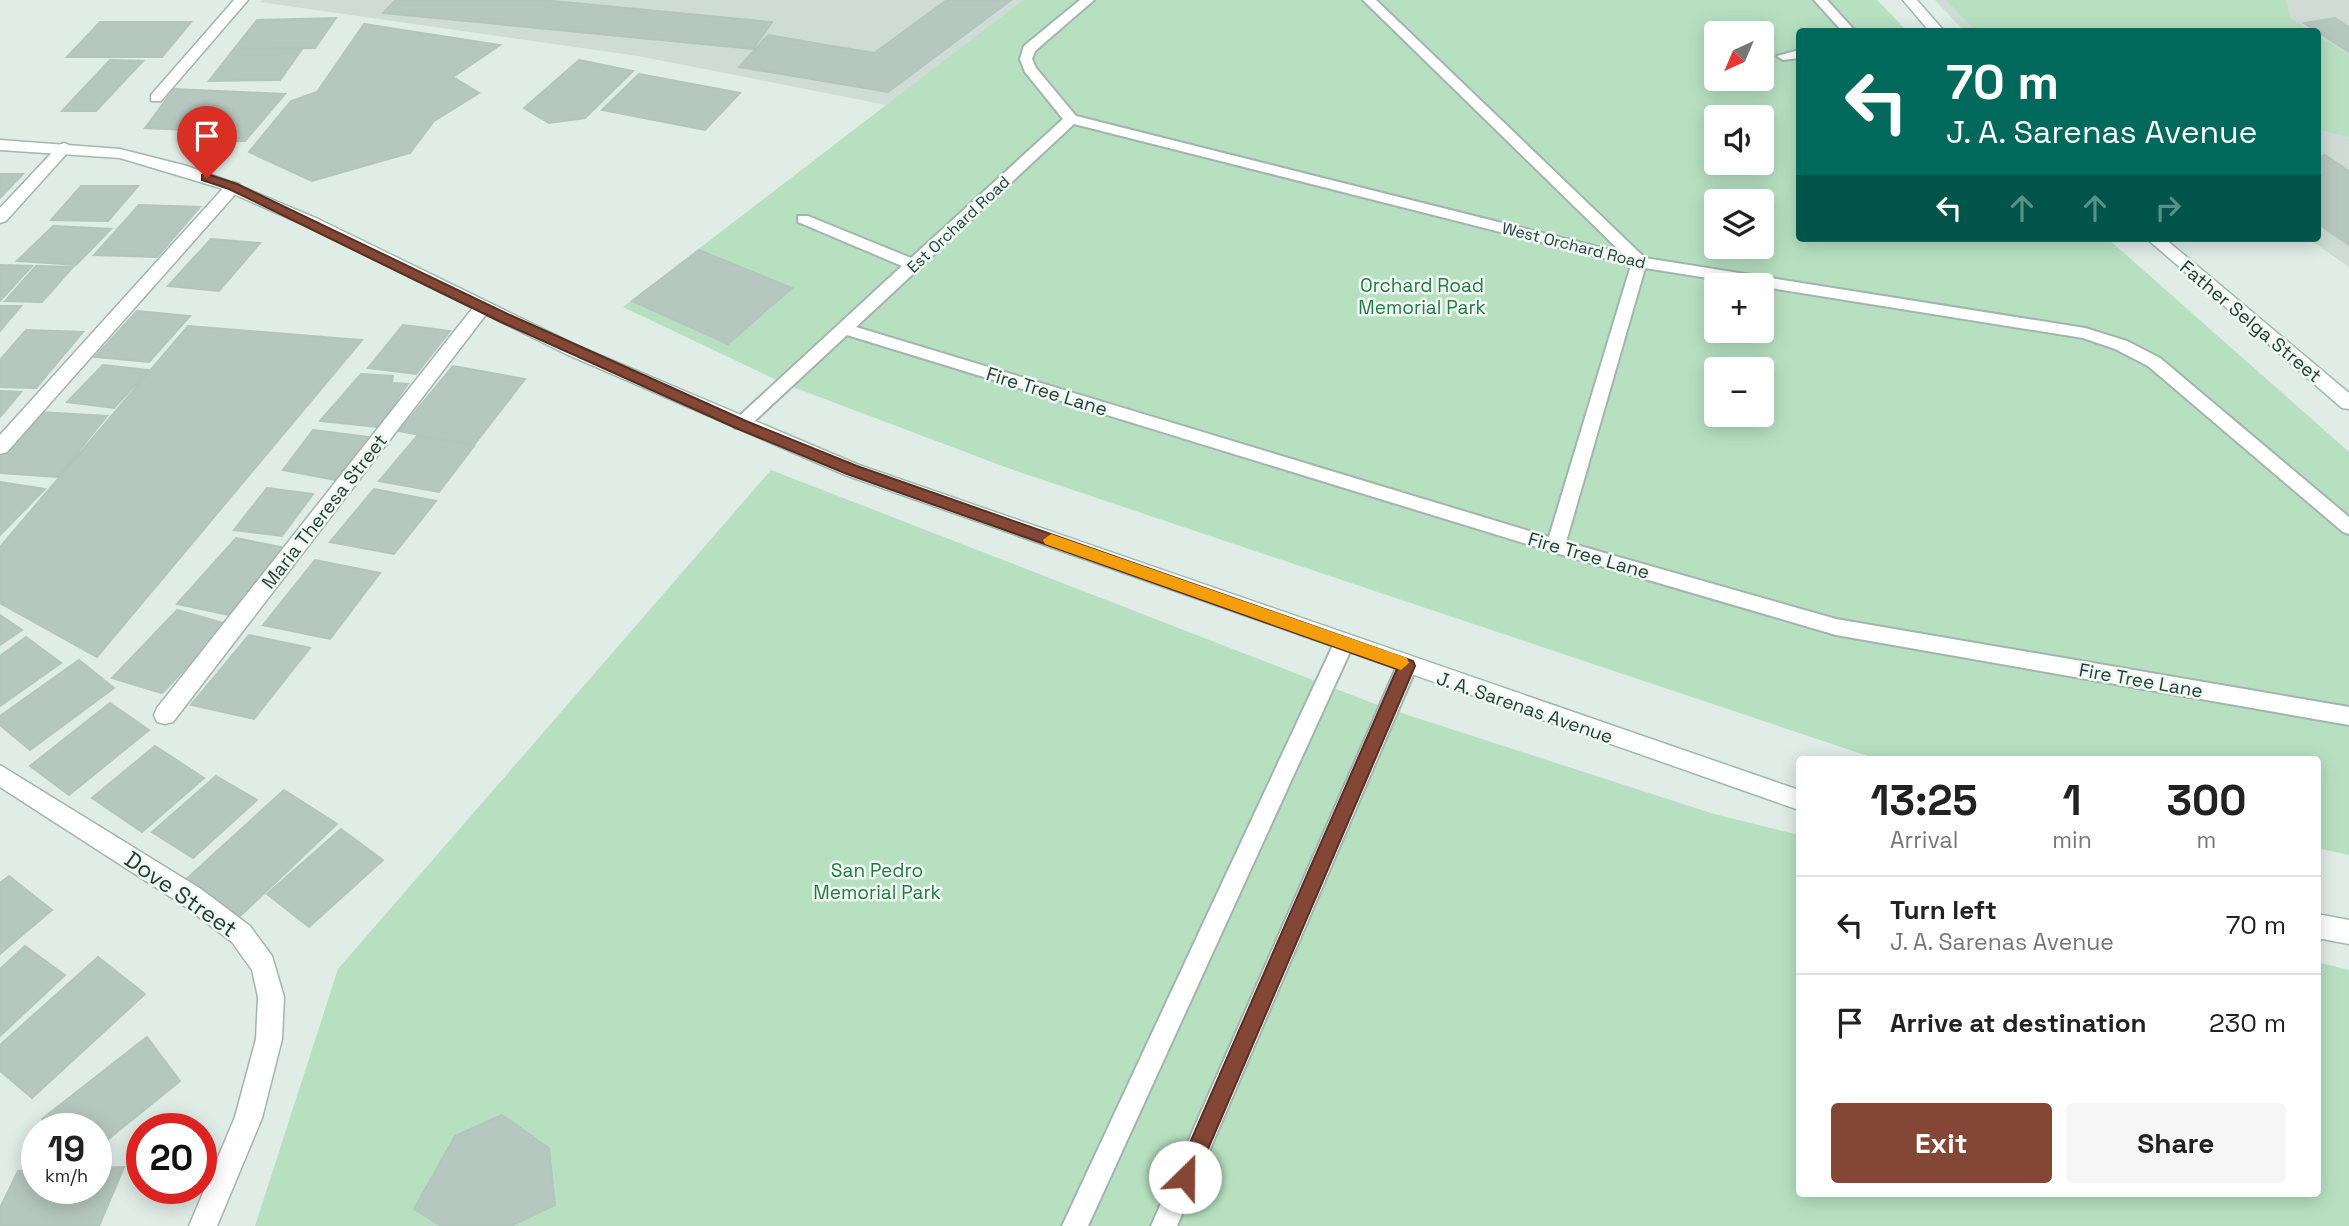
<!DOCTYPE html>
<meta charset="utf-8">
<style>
:root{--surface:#fff;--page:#f6f6f6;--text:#222;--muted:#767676;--line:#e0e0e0;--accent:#854735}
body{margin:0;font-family:"Space Grotesk",sans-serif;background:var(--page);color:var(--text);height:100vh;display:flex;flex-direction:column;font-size:26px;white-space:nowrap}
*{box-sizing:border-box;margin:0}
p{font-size:23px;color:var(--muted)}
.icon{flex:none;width:38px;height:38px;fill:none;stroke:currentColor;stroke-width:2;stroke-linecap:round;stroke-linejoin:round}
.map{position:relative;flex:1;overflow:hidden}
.side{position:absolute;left:1796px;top:756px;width:525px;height:441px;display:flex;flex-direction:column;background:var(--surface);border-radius:7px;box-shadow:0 4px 18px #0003}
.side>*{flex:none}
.top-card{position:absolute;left:1796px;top:28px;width:525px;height:214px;border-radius:7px;box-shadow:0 4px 18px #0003;background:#00695c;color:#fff;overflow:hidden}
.needle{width:46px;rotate:224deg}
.buttons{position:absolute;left:1704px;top:21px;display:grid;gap:14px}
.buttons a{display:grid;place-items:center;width:70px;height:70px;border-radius:7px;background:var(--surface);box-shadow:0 4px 18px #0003;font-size:35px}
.speed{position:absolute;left:21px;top:1113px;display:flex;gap:14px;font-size:35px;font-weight:700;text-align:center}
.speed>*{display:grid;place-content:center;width:91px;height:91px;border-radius:50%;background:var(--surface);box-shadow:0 4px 18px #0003;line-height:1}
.speed small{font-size:18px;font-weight:400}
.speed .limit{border:10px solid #d22;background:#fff;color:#111}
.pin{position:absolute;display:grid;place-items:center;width:60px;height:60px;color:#fff;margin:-72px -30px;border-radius:50% 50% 50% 0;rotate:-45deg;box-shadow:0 0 7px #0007}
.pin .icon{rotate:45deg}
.me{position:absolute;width:77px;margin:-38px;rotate:23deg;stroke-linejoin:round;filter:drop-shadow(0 0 5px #0008)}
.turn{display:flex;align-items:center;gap:24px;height:147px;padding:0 35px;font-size:32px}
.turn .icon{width:91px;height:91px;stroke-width:2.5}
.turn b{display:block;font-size:49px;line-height:60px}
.lanes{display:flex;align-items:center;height:66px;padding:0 35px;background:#0003;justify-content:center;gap:35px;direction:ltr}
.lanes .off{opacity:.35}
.eta{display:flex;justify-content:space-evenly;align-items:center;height:119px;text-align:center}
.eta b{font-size:42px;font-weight:800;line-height:49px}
.primary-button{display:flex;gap:14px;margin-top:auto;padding:14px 35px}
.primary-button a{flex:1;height:80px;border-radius:7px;background:var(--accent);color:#fff;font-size:28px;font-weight:800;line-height:80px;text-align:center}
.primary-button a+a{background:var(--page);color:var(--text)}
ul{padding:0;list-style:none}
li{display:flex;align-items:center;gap:21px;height:98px;padding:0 35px;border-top:2px solid var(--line)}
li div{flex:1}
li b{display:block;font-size:26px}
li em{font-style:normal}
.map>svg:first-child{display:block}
.built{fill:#cedcd5}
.green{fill:#b7e0c1;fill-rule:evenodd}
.building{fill:#b5c7bf;stroke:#b2c6bd;stroke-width:2}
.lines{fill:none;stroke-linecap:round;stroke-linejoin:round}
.service-casing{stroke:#a2b4ad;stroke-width:4}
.minor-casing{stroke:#a2b4ad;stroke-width:3}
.secondary-casing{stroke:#9db9af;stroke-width:3}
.service{fill:#fff;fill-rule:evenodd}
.minor{fill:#fff;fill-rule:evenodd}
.secondary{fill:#fff;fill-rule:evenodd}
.route{fill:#854735;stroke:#562e22;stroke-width:2}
.slow{fill:#f59e0b}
.labels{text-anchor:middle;stroke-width:5;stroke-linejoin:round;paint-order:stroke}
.far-street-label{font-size:16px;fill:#1f3e35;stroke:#f1f9f4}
.park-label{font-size:19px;fill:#267944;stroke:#f1f9f4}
.street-label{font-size:19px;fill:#1f3e35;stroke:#f1f9f4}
.near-street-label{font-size:23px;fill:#1f3e35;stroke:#f1f9f4}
</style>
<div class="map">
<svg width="2349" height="1226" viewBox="0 0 2349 1226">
<rect width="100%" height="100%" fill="#e0ece6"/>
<path class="built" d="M262 0H1023L887 105 638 56 260 2Z
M1935 0H2349V267L2307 238H2317V32L1964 31Z"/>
<path class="green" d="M1023 0H1877L1907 31 1799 32V238H2107L2349 452V855L2317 848V760L1877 759 1013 470 785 384 623 307ZM1717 33H1762V79H1717ZM1717 117H1762V163H1717ZM1717 201H1762V247H1717ZM1717 285H1762V331H1717ZM1717 369H1762V415H1717Z
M1946 0H2286L2290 18 2311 31H1976Z
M2317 35 2349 55V137L2317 129Z
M771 470 1380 706 1714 814 1799 835V1194H2317V962L2349 970V1226H255L338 969Z"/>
<path class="building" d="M396 0H543L772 22 753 49 383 13Z
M947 0H1011L888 92 739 67 768 35 874 53Z
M336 18 315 48 234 49 257 20Z
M2335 18 2349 27V52L2304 23Z
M100 22H191L162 57H67Z
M364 24 500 45 453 77 479 93 434 121 410 153 312 181 249 152 291 101 317 92Z
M303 48 280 80 209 81 234 49Z
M110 60 143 61 96 111H62Z
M579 60 633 71 585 118 549 123 524 108Z
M639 74 740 93 705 130 602 110Z
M174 89 285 94 245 141 199 142 190 130 145 128Z
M2325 155 2349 171V245L2317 223V157Z
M0 174H23L0 198Z
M81 186H138L108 221 51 220Z
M139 205 200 207 157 257 94 255Z
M53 226 111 229 76 265 17 261Z
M211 239 260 243 219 291 168 286Z
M699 250 792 288 728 344 632 301Z
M0 265 32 266 0 301Z
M36 266 73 267 42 302 5 301Z
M0 306H21L0 331Z
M137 311 190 316 149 362 95 357Z
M403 325 450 331 416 374 368 368Z
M188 326 362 340 97 657 0 603V547Z
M26 330 83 332 36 388 0 387V360Z
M103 365 149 370 114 408 67 402Z
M453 366 525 379 474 445 399 431Z
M361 374 393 376 392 383 408 384 378 427 320 421Z
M0 391 21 392 0 417Z
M38 412 107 416 58 477 0 473V456Z
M313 430 368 437 335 480 283 470Z
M417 436 474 446 439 492 379 481Z
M0 482 45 489 0 535Z
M267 488 313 494 282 536 234 530Z
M374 489 436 501 394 554 330 542Z
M236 538 285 548 228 615 177 604Z
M315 560 380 573 330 639 263 625Z
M177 610 227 624 162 693 112 678Z
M0 615 22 630 0 645Z
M249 635 310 648 254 719 191 705Z
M26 637 61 663 0 706V656Z
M79 660 114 688 30 750 0 725V716Z
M110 703 149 730 69 795 30 766Z
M155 746 204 778 142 832 92 798Z
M216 776 257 800 193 858 152 832Z
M284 790 337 824 235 921 181 884Z
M341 829 383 860 309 927 267 894Z
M9 876 52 910 0 954V883Z
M25 946 65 975 0 1036V969Z
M98 957 145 994 32 1098 0 1071V1045Z
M147 1037 180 1081 96 1149V1129H49L42 1119Z
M502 1115 549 1148 555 1205 511 1226H441L414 1209 455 1136Z
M124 1167 99 1226H0V1208L18 1171 37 1170V1188H96V1168Z"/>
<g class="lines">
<g class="service-casing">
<path id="service" d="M1080 0H1094L1035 51 1032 59 1036 68 1076 116 1622 253 1363 0H1376L1645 258 2085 328 2127 341 2160 358 2349 517V534L2343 532 2148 366 2115 349 2083 338 1645 268 1566 542 1836 619 2349 707V725L1836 635 1556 553 847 335 747 428H735L732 424 735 420 902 266 798 222V216H808L911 258 1063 119 1025 72 1020 59 1024 46ZM1074 124 1631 265 1549 537 856 327Z
M1814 0H1827L1856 32H1843Z
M1799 50V58L1783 60 1777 56Z
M1344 635 1351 637 1354 643 1088 1226H1062L1334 643 1337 637Z
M1407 658 1414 660 1417 666 1177 1226H1151L1397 666 1400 660Z"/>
</g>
<g class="minor-casing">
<path id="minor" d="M234 0H248L161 101H151V95Z
M64 143 69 145V151L6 221 0 223V208L59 145Z
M233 182 239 184V190L7 452 0 454V435L227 184Z
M482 302 491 308 488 312 173 722 165 724 157 722 154 715 157 708 476 304Z
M0 765 201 889 250 926 272 956 284 997 282 1039 262 1118 217 1226H189L235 1117 256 1039 258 997 252 970 232 942 183 905 0 787Z"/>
</g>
<g class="secondary-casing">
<path id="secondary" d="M1903 0H1917L1945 32H1930Z
M0 140 120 149 187 166 231 182 318 219 578 346 859 465 1799 790V810L845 475 566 354 306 226 220 188 120 158 0 150Z
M2146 238H2164L2349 393V409L2342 408Z
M2317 914 2349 920V944L2317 938Z"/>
</g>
<use href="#service" class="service"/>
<use href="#minor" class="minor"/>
<use href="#secondary" class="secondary"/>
</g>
<path class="route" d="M207 174 237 184 510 315 746 421 857 466 1413 661 1415 666 1193 1184 1185 1187 1178 1184 1175 1177 1397 669 847 474 736 428 501 322 229 189 202 180V175Z"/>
<path class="slow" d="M1051 534 1407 658 1409 663 1401 670 1045 544 1043 540Z"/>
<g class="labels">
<g class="far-street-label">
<text transform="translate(958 224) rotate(-43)" y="6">Est Orchard Road</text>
<text transform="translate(1574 245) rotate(14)" y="6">West Orchard Road</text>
</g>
<g class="park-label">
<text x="1422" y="292">Orchard Road<tspan x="1422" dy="22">Memorial Park</tspan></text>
<text x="877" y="877">San Pedro<tspan x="877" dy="22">Memorial Park</tspan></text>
</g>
<g class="street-label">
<text transform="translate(2251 321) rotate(40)" y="7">Father Selga Street</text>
<text transform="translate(1047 391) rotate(17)" y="7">Fire Tree Lane</text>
<text transform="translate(324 511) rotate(-52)" y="7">Maria Theresa Street</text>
<text transform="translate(1589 555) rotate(16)" y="7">Fire Tree Lane</text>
<text transform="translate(2141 680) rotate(10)" y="7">Fire Tree Lane</text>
<text transform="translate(1525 707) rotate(19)" y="7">J. A. Sarenas Avenue</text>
</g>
<g class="near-street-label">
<text transform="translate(181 894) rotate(35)" y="8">Dove Street</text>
</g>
</g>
</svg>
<div class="buttons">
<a><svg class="needle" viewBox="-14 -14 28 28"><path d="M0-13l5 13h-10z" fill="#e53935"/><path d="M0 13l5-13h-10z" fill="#767676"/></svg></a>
<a><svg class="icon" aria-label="sound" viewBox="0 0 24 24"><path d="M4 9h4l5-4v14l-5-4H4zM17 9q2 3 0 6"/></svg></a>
<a><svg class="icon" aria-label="layers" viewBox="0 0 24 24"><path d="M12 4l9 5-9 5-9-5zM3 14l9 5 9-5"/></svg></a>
<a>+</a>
<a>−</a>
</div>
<div class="speed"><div>19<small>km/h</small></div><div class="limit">20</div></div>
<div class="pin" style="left:207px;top:178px;background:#d93025"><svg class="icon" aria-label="arrive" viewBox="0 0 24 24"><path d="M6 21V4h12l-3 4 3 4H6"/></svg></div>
<svg class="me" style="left:1185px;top:1177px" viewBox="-20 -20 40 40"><circle r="19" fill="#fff"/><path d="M0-13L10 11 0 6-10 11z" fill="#854735"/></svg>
<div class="top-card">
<div class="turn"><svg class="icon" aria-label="left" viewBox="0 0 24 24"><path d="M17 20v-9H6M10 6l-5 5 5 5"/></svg><div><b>70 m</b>J. A. Sarenas Avenue</div></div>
<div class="lanes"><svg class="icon" aria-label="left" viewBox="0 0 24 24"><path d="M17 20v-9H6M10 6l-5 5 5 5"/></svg><svg class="icon off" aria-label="ahead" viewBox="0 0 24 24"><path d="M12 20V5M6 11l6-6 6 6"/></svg><svg class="icon off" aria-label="ahead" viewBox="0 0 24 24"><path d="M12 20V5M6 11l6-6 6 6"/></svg><svg class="icon off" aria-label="right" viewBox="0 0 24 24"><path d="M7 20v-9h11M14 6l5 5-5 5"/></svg></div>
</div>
<section class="side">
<div class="eta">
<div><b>13:25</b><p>Arrival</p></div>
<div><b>1</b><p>min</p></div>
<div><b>300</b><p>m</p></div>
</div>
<ul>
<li><svg class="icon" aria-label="left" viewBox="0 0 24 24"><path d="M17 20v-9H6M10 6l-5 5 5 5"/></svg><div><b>Turn left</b><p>J. A. Sarenas Avenue</p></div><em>70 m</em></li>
<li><svg class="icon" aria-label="arrive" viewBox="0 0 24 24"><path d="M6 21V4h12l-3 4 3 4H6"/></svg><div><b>Arrive at destination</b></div><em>230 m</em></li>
</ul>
<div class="primary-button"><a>Exit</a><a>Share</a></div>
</section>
</div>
